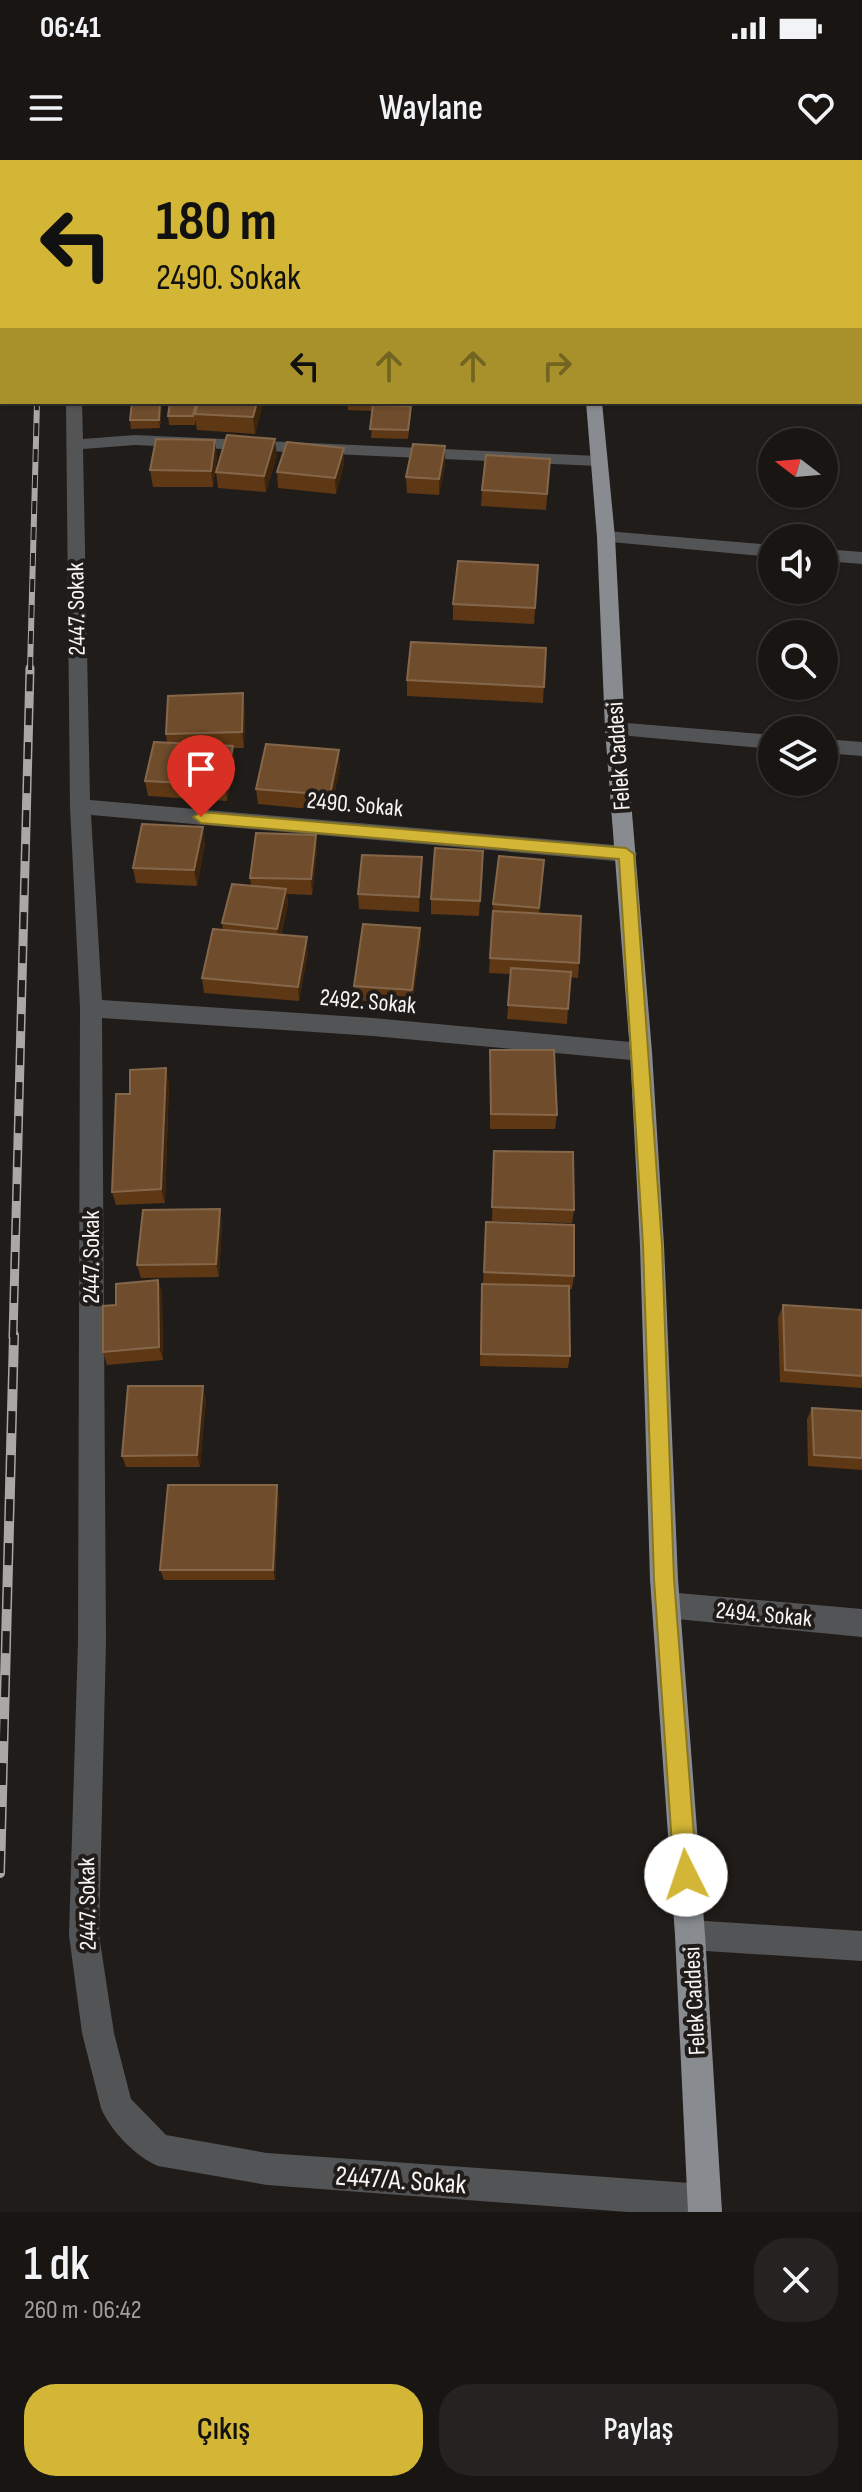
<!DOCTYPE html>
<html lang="tr">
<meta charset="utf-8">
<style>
:root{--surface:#181513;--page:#252221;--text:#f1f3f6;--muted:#9f9fa0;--line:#363433;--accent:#d3b635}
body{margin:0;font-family:"Sofia Sans Condensed",sans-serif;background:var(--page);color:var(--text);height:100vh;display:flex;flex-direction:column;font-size:30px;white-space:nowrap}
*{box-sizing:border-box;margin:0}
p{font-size:26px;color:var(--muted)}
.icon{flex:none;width:44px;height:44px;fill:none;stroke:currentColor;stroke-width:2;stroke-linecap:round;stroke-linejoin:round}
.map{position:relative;height:2052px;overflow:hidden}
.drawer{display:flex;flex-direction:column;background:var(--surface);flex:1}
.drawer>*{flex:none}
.banner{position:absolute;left:0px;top:0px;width:862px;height:244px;box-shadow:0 2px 6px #0004,0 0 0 2px var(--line);background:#d3b635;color:#111;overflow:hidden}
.needle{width:52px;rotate:286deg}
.fabs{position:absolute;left:758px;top:268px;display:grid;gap:16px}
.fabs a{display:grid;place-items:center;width:80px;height:80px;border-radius:50%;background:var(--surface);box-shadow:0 2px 6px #0004,0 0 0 2px var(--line);font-size:40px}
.pin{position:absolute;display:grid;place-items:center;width:68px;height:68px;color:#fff;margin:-82px -34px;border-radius:50% 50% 50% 0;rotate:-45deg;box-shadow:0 0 8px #0007}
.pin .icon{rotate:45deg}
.me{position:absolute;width:88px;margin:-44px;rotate:356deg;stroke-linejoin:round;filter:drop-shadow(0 0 6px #0008)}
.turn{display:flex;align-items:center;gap:28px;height:168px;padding:0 24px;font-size:36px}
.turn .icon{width:104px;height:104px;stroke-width:2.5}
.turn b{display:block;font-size:56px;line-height:68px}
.lanes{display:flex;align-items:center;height:76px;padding:0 24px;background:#0003;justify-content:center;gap:40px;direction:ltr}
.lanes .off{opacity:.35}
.round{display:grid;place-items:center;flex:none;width:84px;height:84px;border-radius:32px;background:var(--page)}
.headline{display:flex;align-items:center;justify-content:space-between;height:136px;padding:0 24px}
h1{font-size:48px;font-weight:600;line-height:60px}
.action{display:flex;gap:16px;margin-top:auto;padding:16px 24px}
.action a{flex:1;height:92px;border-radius:32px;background:var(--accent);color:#111;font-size:32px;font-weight:600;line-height:92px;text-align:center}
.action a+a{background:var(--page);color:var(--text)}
.status{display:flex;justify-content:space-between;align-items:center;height:56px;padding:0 40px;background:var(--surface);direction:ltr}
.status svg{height:22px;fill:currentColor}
header{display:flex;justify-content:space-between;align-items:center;height:104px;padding:0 24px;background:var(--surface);font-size:36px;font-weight:600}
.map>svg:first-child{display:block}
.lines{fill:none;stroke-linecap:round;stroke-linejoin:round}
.minor{fill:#535456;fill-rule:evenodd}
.major{fill:#888c90;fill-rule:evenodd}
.rail-far2-casing{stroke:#aba7a5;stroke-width:6}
.rail-far1-casing{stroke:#aba7a5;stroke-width:9}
.rail-casing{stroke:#aba7a5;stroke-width:10}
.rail-far2{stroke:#201c19;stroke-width:4;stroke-dasharray:13;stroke-linecap:butt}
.rail-far1{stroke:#201c19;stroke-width:6;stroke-dasharray:17;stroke-linecap:butt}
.rail{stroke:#201c19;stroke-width:7;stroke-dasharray:22;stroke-linecap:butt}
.wall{fill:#5e3815}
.shaded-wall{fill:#3f240c}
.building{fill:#6f4c2c;stroke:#84674b;stroke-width:2}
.route{fill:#d3b635;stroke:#897622;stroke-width:2}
.labels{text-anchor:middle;stroke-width:8;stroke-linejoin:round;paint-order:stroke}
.street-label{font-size:24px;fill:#f7f4f2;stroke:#201c19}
.near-street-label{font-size:28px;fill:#f7f4f2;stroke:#201c19}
</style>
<div class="status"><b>06:41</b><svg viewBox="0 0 49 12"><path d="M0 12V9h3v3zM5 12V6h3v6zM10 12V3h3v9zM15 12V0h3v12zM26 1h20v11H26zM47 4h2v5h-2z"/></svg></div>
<header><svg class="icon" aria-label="menu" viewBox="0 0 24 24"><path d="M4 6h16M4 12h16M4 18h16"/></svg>Waylane<svg class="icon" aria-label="heart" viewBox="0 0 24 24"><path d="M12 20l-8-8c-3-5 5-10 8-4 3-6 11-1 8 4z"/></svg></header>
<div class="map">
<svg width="862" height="2052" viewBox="0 0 862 2052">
<rect width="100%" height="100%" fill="#201c19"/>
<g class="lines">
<path class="minor" d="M0 0H12V2H2V6Z
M65 0H79V2H65Z
M406 0H468L469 2H407Z
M2 44V90L0 91V45Z
M66 242H82L83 279 135 275 598 296 607 301 598 306 135 285 83 289 90 640 626 686 633 689 637 694 633 699 626 702 91 655 102 840 373 858 641 883 649 886 652 892 649 898 641 901 373 876 102 858 106 1481 99 1775 114 1873 131 1939 166 1975 267 1993 704 2024 716 2029 721 2041 716 2052H628L267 2025 158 2006C136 1997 110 1970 101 1948L82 1873 69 1775 78 1481 80 848 70 647Z
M606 371 772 385V397L600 381 597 377 600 373Z
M824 389 862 392V404L824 401Z
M615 562 772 575V589L608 574 605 569Z
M824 579 862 582V596L824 593Z
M666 1432 862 1449V1477L666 1458 656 1455 652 1445 656 1435Z
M690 1760 862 1771V1801L690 1790 679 1786 675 1775 679 1764Z"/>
<path class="major" d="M574 0H588V2H574Z
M586 242H602L615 377 625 569 652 892 664 1085 678 1419 705 1775 722 2052H688L675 1775 650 1419 640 1085 630 892 605 569 597 377Z"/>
<g class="rail-far2-casing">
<path id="rail-far2" d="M30 510 37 242"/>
</g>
<g class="rail-far1-casing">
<path id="rail-far1" d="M13 1177 30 508"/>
</g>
<g class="rail-casing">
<path id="rail" d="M0 1713 14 1175"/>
</g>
<use href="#rail-far2" class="rail-far2"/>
<use href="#rail-far1" class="rail-far1"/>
<use href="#rail" class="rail"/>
</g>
<path class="wall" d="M647 0H698L697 2H647Z
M715 0H816V2H715Z
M860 15 862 16V64H860Z
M860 90H862V133H860Z
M104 242H162L160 268 131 269 130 260 132 245 105 246Z
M198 242H263L255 274 197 270 195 259V265H169L168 256Z
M347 242H405V246L411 255 408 279 371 278 373 251 348 250Z
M445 286V303L439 335 407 333 406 317Z
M344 288V304L336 334 278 328 277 312Z
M277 295 266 332 218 328 216 312Z
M217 296 213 327H153L150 310Z
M550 299 546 350 481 346 482 330Z
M538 405 534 464 453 460V444Z
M546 488 543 543 407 536V520Z
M245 549 244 588H233L235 602 227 641 148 636 145 621 167 582 166 574Z
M340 606 331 651 258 644 256 629Z
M205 683 197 726 136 723 133 708Z
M317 690 312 735 287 734 288 745 281 775 308 792 299 841 204 833 202 818 223 770 222 763 251 726 250 718Z
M483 691 479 756 431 754V739Z
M422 697 419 752 359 749 358 734Z
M544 700 539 754 579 803 578 818 570 817 567 864 507 859 511 814 489 813 493 744Z
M420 768 421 783 412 845 355 840 354 826Z
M490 890 557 955 555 969H490Z
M169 922 165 1043 116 1045 112 1032 130 934Z
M494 991 574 1050 572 1063 492 1061Z
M222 1062 219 1117 141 1118 137 1105Z
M486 1062 574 1116 572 1129H569L570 1196 568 1208 480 1206 481 1136 483 1124Z
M158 1120 162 1133 163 1200 107 1205 103 1192Z
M783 1145 862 1150V1228L780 1222 778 1158Z
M206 1238 200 1307H126L122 1296Z
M812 1248 862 1251V1310L808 1306 807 1259Z
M277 1325 279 1336 275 1420H164L160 1410Z"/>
<path class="shaded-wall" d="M160 242H162L160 268 159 260Z
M257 242H263L255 274 253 257Z
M275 279 277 295 266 332 264 316Z
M215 280 217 296 213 327 211 311Z
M445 286V303L439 335V319Z
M344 288V304L336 334 335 318Z
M243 533 245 549 244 588 242 572Z
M233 586 235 602 227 641 225 625Z
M339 590 340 606 331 651 330 635Z
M203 667 205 683 197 726 194 710Z
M316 675 317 690 312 735 311 719Z
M422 697V713L419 752V737Z
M286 729 288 745 278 784 277 769Z
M420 768 421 783 412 845V830Z
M307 777 308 792 299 841 298 827Z
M166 908 169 922 165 1043 161 1029Z
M220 1049 222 1062 219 1117 216 1104Z
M158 1120 162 1133 163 1200 159 1187Z
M203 1226 206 1238 200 1307 197 1295Z
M277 1325 279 1336 275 1420 273 1410Z"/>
<path class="building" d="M86 0H134V2H86Z
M145 0H189V2H145Z
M217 0H257V2H217Z
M270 0H302V2H269Z
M343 0H381V2H343Z
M504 0H530L559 1 504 2Z
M860 15 862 16V48H860Z
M860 90H862V116H860Z
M132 242H160L159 260H130Z
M170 242H196L193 256H168Z
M198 242H257L253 257 195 254Z
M365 242H404V243Z
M373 245 411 246 408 270 370 269Z
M227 275 275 279 264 316 216 312Z
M156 279 215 280 211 311 150 310Z
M287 282 344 288 335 318 277 312Z
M413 284 445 286 439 319 406 317Z
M486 295 550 299 547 334 482 330Z
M458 401 538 405 535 448 453 444Z
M411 482 546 488 544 527 407 520Z
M243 533 242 572 166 574 168 536Z
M154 582 233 586 225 625 145 621Z
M266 584 339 590 330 635 256 629Z
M142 664 203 667 194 710 133 708Z
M256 673 316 675 311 719 250 718Z
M435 688 483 691 480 741 431 739Z
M362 695 422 697 419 737 358 734Z
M499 696 544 700 539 748 493 744Z
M232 724 286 729 277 769 222 763Z
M493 751 581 756 579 803 490 798Z
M363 764 420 768 412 830 354 826Z
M213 769 307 777 298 827 202 818Z
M511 808 571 812 568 849 508 845Z
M490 890H554L557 955 491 954Z
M166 908 161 1029 112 1032 116 934H130V910Z
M494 991 573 992 574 1050 492 1047Z
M220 1049 216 1104 137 1105 143 1050Z
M486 1062 574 1065V1116L484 1112Z
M158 1120 159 1187 103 1192V1146L116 1145V1124Z
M482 1124 569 1126 570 1196 481 1194Z
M783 1145 862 1150V1216L785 1210Z
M128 1226H203L197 1295 122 1296Z
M812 1248 862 1251V1298L814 1295Z
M168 1325H277L273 1410H160Z"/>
<path class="route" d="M201 652 626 688 634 694 662 1085 674 1419 697 1715 694 1723 686 1727 678 1723 674 1715 654 1419 643 1085 619 699 201 663 193 657Z"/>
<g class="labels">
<g class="street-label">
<text transform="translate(76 449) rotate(-91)" y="8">2447. Sokak</text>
<text transform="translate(618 596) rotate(-94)" y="8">Felek Caddesi</text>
<text transform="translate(355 644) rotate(5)" y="8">2490. Sokak</text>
<text transform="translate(368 841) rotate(5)" y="8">2492. Sokak</text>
<text transform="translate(91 1097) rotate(-90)" y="8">2447. Sokak</text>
<text transform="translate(764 1454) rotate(5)" y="8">2494. Sokak</text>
<text transform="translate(87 1744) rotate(-91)" y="8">2447. Sokak</text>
<text transform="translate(694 1841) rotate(-93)" y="8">Felek Caddesi</text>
</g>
<g class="near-street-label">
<text transform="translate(401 2019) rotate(4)" y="10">2447/A. Sokak</text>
</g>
</g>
</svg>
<div class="fabs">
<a><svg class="needle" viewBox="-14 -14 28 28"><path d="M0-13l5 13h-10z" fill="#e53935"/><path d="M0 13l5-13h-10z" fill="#9f9fa0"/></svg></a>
<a><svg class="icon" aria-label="sound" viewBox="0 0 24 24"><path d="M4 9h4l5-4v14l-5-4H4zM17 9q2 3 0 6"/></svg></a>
<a><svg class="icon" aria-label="search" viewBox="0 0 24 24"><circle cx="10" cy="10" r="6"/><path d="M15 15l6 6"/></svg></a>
<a><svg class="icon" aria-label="layers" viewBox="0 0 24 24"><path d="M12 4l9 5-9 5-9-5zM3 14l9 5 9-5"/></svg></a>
</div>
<div class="pin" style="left:201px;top:657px;background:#d93025"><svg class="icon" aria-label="arrive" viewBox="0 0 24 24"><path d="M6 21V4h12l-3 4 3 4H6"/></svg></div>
<svg class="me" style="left:686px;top:1715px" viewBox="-20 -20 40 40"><circle r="19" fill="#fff"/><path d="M0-13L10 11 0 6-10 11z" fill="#d3b635"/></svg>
<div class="banner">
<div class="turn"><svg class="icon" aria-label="left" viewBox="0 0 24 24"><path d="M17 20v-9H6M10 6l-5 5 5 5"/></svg><div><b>180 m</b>2490. Sokak</div></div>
<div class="lanes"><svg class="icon" aria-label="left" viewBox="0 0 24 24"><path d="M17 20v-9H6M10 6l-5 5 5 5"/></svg><svg class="icon off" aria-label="ahead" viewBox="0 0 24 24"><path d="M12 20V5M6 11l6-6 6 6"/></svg><svg class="icon off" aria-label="ahead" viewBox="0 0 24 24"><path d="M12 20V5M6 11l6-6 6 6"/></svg><svg class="icon off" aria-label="right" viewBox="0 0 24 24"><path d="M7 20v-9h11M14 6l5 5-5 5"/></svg></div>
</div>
</div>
<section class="drawer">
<div class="headline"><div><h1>1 dk</h1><p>260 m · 06:42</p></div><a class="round"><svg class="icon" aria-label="close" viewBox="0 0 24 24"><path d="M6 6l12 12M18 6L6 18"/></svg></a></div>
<div class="action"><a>Çıkış</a><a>Paylaş</a></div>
</section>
